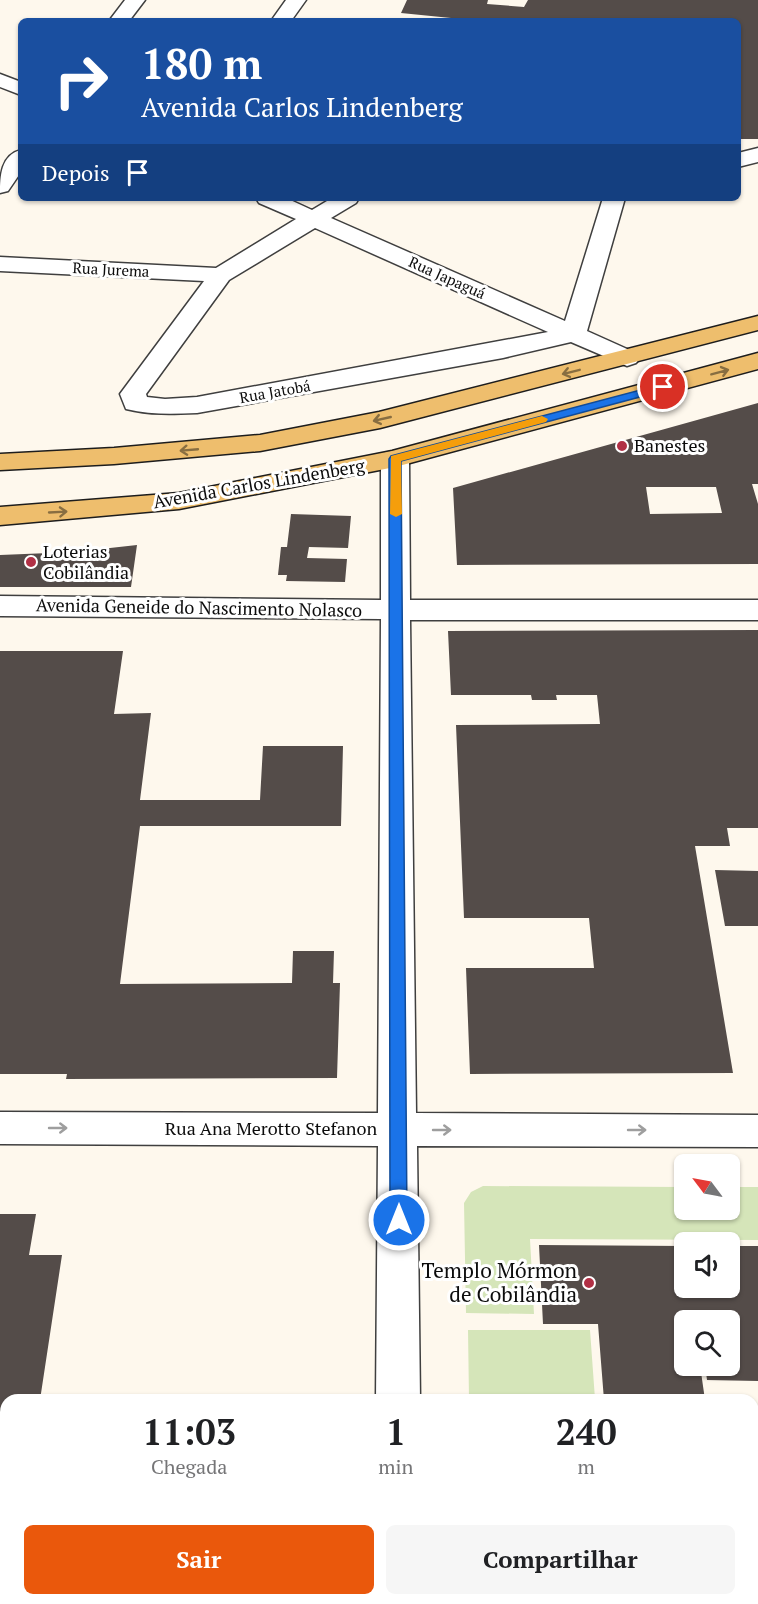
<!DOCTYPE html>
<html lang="pt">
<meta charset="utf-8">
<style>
:root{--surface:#fff;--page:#f6f6f6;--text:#202124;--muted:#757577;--accent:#ea580c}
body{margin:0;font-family:"PT Serif",serif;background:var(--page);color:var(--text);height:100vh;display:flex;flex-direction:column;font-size:22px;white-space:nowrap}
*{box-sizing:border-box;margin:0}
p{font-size:20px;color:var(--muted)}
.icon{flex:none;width:33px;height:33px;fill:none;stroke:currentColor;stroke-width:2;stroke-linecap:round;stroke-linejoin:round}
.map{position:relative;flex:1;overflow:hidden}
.side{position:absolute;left:0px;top:1394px;width:759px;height:212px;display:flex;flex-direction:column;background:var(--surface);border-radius:18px 18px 0 0;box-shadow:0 2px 4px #0004}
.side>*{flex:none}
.top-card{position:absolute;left:18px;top:18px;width:723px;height:183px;border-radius:9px;box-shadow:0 2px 4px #0004;background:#1a4fa0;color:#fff;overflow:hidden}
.needle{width:39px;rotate:302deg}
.tools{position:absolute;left:674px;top:1154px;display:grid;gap:12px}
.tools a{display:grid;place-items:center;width:66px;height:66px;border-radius:9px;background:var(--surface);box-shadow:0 2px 4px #0004;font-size:30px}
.pin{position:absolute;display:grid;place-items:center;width:51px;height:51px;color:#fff;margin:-26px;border:3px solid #fff;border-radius:50%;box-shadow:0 2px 6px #0007}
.me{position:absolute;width:66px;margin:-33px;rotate:0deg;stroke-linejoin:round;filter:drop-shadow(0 0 4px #0008)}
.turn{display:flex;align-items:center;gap:21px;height:126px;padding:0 24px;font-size:27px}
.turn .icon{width:78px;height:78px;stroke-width:2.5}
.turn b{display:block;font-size:42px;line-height:51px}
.then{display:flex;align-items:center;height:57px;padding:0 24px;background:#0003;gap:12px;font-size:22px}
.eta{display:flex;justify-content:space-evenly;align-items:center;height:102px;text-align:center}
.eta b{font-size:36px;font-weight:800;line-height:42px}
.action{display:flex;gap:12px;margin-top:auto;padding:12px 24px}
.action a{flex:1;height:69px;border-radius:9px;background:var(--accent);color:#fff;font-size:24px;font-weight:800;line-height:69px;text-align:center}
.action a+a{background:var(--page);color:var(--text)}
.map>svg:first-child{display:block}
.green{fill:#d5e5b9}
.pitch{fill:#e5edca}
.building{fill:#544c49;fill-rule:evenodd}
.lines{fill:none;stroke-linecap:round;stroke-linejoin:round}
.minor-casing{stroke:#3f3f3f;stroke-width:3}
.major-casing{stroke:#1d1d1d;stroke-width:3}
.minor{fill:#fff;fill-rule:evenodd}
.major{fill:#eebe6d;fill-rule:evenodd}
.oneway{stroke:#886e41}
.oneway2{stroke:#9e9e9e}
.route{fill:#1a73e8;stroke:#114b97;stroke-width:1.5}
.slow{fill:#f59e0b}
.poi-dot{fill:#b13045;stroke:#fff;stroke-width:2}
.labels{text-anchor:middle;stroke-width:6;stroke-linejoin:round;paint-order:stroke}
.far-street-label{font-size:15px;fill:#0c0c0c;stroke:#fff}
.poi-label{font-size:18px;fill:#0c0c0c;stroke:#fff;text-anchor:start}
.street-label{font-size:18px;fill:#0c0c0c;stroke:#fff}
.near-poi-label{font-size:21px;fill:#0c0c0c;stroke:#fff;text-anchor:end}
</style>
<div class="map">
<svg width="758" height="1604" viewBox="0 0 758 1604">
<rect width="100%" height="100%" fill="#fef8ed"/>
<path class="green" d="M483 1186 684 1187V1209H729V1187H758V1240L530 1239 534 1314 466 1313 464 1203 471 1192Z
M468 1330H590L595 1399H469Z"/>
<path class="pitch" d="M753 1416H758V1542H753Z"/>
<path class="building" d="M407 0H488L487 4 524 7 528 0H758V139H738V21H481L401 13Z
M758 403V484H752L758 504V564L457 565 453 488ZM646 487H716L722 513 650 514Z
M291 514 351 516 348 548 309 547 307 558 347 559 345 582 286 581 287 575H278L281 547H287Z
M137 545 131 587H0V555L74 552Z
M758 630V828H727L730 846H695L733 1073 470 1074 466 968H594L589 918H464L456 725 600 724 597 695H556L557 700H532L531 695H451L448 631Z
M0 651H123L114 714 151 713 140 800H260L263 746H343L341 826H140L120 984 292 983 293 951H334L333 983H340L337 1078 66 1079 67 1074H0Z
M715 870 758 871V926H725Z
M0 1214H36L29 1255H62L40 1400H6V1599H277L276 1604H0Z
M539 1245 684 1246V1287H729V1246H758V1381L707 1380 705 1365H729V1320H684V1365H700L705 1400H604L598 1324H543Z
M753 1542H758V1604H474V1599H753Z"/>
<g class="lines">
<g class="minor-casing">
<path id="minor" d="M125 0H145L129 21H109Z
M286 0H306L291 21H271Z
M0 74 21 82V95L0 87Z
M758 148V162L738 167V153Z
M21 150V172L8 191 0 193C0 176 1 155 21 150Z
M256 198H286L312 210 332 198H359L356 203 331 218 565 321 603 198H625L587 331 636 353 640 358 636 363 627 366 571 342 503 358 197 413C173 414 150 415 126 409L120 394 204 281 0 271V257L216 268 296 219 259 203ZM315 228 548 332 197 397 165 399 147 397 146 394 229 280Z
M395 451 405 453 409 459 410 600H758V620H410L416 1113 758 1115V1147L417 1146 420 1400H376L378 1146 0 1144V1112L378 1113 381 619 0 616V596L381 600V459L385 453Z
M375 1599H421V1604H375Z"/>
</g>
<g class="major-casing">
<path id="major" d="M758 316V330L380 428 260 451 114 464 0 470V454L114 448 260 435 379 412Z
M758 353V369L395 467 179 509 0 525V507L179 493 392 451Z"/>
</g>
<use href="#minor" class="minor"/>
<use href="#major" class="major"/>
</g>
<defs><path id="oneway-shaft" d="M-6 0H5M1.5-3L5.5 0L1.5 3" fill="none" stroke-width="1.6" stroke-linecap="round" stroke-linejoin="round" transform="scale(1.5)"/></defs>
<g class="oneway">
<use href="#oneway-shaft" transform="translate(571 372) rotate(166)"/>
<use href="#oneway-shaft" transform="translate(720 372) rotate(-15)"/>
<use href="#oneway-shaft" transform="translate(382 419) rotate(167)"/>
<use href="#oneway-shaft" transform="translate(189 450) rotate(175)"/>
<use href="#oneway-shaft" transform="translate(58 512) rotate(-3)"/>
</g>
<g class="oneway2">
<use href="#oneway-shaft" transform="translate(58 1128)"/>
<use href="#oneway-shaft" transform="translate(442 1130)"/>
<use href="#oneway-shaft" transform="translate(637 1130)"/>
</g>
<path class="route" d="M663 384 668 387 666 390 401 461 407 1220 405 1225 399 1227 393 1225 390 1220 389 459 391 456Z"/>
<path class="slow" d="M542 416 548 419 546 422 401 461 402 514 396 517 390 514 391 456Z"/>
<g class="poi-dot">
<circle cx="622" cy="446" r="6"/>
<circle cx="31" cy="562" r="6"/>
<circle cx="589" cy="1283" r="6"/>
</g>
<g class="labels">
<g class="far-street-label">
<text transform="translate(111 270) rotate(3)" y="5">Rua Jurema</text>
<text transform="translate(447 278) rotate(24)" y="5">Rua Japaguá</text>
<text transform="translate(275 392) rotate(-10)" y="5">Rua Jatobá</text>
</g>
<g class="poi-label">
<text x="634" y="452">Banestes</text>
<text x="43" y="558">Loterias<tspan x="43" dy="21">Cobilândia</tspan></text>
</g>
<g class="street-label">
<text transform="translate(259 484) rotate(-10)" y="6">Avenida Carlos Lindenberg</text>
<text transform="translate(199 608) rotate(1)" y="6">Avenida Geneide do Nascimento Nolasco</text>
<text x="271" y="1135">Rua Ana Merotto Stefanon</text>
</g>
<g class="near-poi-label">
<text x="577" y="1278">Templo Mórmon<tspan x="577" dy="24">de Cobilândia</tspan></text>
</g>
</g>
</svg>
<div class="tools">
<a><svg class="needle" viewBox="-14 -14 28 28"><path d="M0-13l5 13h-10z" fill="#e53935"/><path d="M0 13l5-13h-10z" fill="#757577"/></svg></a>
<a><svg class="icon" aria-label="sound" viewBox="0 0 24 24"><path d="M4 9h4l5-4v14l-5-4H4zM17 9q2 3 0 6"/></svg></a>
<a><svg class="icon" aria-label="search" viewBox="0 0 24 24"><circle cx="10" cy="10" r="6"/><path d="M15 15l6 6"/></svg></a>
</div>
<div class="pin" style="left:663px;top:387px;background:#d93025"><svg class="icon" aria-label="arrive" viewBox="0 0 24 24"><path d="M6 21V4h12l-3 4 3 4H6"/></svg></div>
<svg class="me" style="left:399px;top:1220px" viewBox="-20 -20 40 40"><circle r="17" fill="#1a73e8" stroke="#fff" stroke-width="3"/><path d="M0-11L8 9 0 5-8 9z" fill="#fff"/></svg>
<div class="top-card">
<div class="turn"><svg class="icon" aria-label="right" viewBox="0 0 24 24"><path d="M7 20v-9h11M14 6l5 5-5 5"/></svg><div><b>180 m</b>Avenida Carlos Lindenberg</div></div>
<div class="then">Depois<svg class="icon" aria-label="arrive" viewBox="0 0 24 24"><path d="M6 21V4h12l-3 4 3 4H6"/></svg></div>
</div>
<section class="side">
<div class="eta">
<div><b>11:03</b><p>Chegada</p></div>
<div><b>1</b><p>min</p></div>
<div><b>240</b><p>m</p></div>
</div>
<div class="action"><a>Sair</a><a>Compartilhar</a></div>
</section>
</div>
